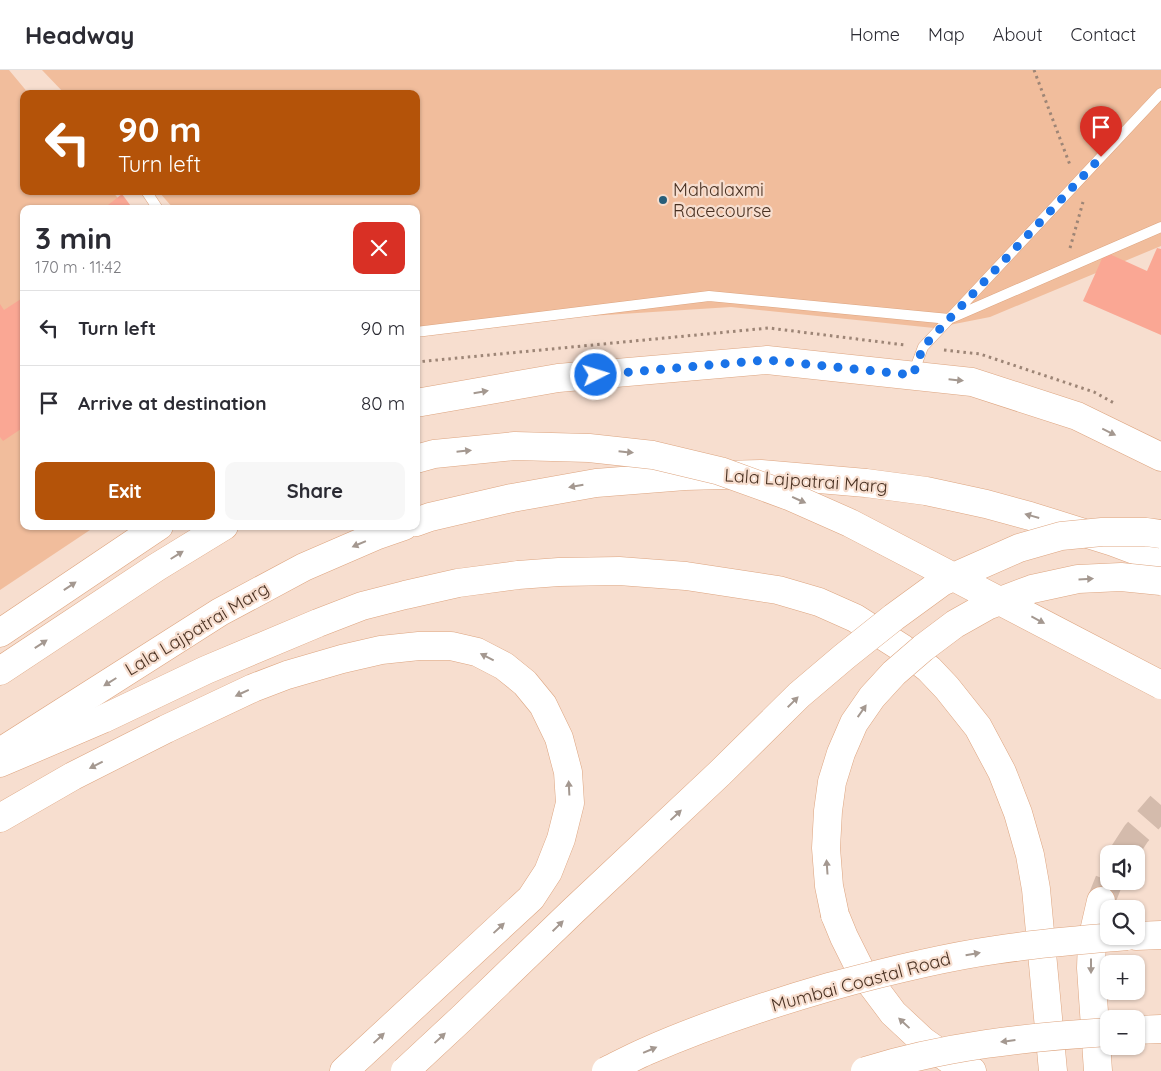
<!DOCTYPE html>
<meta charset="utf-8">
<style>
:root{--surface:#fff;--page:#f7f7f7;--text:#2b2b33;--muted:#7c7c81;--line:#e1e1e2;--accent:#b45309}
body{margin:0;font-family:Quicksand,sans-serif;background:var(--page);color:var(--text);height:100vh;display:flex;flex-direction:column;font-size:19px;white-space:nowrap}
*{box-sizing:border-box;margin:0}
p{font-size:16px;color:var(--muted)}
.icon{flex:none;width:28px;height:28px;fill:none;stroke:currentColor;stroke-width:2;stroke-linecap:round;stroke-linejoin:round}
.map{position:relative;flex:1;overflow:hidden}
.details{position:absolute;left:20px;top:135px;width:400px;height:325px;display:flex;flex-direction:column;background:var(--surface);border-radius:10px;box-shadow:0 1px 4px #0004}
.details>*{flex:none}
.top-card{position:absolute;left:20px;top:20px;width:400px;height:105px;border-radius:10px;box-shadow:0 1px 4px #0004;background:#b45309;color:#fff;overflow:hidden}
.tools{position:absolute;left:1100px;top:775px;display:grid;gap:10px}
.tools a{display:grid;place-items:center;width:45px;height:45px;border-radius:10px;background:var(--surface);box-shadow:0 1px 4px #0004;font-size:25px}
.pin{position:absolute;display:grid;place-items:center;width:42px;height:42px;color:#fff;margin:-51px -21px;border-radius:50% 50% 50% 0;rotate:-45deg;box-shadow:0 0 5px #0007}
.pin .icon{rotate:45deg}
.me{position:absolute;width:55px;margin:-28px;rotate:85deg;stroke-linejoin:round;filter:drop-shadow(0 0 4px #0008)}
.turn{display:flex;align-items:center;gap:18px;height:105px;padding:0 15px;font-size:22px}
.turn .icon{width:65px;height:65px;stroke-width:2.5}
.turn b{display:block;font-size:35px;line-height:42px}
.round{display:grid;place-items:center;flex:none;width:52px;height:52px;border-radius:10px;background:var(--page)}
.summary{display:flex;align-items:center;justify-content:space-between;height:85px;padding:0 15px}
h1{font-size:30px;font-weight:700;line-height:38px}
.cta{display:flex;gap:10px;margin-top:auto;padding:10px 15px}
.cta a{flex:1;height:58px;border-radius:10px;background:var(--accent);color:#fff;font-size:20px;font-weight:700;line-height:58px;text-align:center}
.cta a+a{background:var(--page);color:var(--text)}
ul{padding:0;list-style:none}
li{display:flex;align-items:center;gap:15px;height:75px;padding:0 15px;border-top:1px solid var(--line)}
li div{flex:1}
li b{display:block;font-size:19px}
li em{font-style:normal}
header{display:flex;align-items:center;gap:30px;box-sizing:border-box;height:70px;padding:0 25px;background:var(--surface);border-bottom:1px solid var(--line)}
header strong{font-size:24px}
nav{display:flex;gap:28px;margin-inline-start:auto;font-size:18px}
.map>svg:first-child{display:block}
.green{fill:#f1bd9c}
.building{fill:#faa794}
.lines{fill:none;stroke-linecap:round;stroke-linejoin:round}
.motorway-tunnel{stroke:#d4bbac;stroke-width:28;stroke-dasharray:28 14;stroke-linecap:butt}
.service-casing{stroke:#dda47f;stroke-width:11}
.primary-casing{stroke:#dda47f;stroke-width:29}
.motorway-casing{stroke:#dda47f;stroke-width:29}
.path{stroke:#9d8576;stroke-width:3;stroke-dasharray:2.5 4;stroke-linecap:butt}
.service{stroke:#fff;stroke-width:10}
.primary{stroke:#fff;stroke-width:28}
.motorway{stroke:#fff;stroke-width:28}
.motorway-bridge-casing{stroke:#dda47f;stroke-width:29;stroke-linecap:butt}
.motorway-bridge{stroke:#fff;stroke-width:28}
.oneway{fill:#a49890}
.route{stroke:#1a73e8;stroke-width:9;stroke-dasharray:0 16.2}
.poi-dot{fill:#285e79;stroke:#f7decf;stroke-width:2}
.labels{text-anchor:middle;stroke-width:4.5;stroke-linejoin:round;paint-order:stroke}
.poi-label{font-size:18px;fill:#493122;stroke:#f7decf;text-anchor:start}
.street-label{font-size:18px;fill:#493122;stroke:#f7decf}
</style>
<header>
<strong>Headway</strong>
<nav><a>Home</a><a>Map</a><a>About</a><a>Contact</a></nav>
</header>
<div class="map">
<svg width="1161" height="1001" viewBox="0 0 1161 1001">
<rect width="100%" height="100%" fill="#f7decf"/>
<path class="green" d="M0 0H9L29 24H24V121H112L127 139H24V456H96L0 520Z
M42 0H1161V176L990 247 934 258 731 237 465 254 416 267V139H174L158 121H416V24H65Z"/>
<path class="building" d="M122 124 133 139H103Z
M1157 178 1161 179V265L1083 231 1105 182 1147 201Z
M24 227V357L3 371 0 367V234L4 240Z"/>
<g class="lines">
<path class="motorway-tunnel" d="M1123 784 1136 764 1161 735
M1101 831 1109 811"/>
<g class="service-casing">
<path id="service" d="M146 121 158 139
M416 262 709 226 949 249 1161 157
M913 304 923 277 1161 23"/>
</g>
<g class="primary-casing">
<path id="primary" d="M416 333 558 308 767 290 972 312 1077 346 1161 387
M416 452 430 447 512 428 596 413 685 406 761 404 866 413 926 421 986 434 1030 446 1113 472 1161 490
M0 563 159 456
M0 682 220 542 304 497 378 465 404 456"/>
</g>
<g class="motorway-casing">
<path id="motorway" d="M0 601 157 497 224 456
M0 693 103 649 206 600 318 553 362 536 405 525 458 513 518 505 559 502 619 501 686 506 778 520 819 532 855 548 902 578 929 599 947 618 978 657 1002 702 1018 743 1030 785 1036 819 1053 1001
M0 748 73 706 166 659 253 618 287 605 342 589 381 580 419 576H451L477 582 504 596 525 613 543 635 559 668 568 702 570 733 561 769 548 802 531 828 344 1001
M835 845 844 867 860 899 893 943 923 971 950 990 972 1001
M1136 866 1161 865
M1136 960 1161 959
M1098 1001 1091 898 1092 870 1101 831"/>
</g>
<path class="path" d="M1034 0 1070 95
M1070 178 1083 132
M944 280 980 284 1094 322 1114 333
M416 292 769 258 905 275"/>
<use href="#service" class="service"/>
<use href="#primary" class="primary"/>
<use href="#motorway" class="motorway"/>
<g class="motorway-bridge-casing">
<path id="motorway-bridge" d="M416 389 434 384 515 376 589 378 653 385 720 401 789 426 850 453 1161 615
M835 845 829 816 826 778 828 741 832 712 841 683 854 653 872 627 894 603 923 578 955 554 987 536 1032 519 1078 509 1121 507 1161 511
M405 1001 462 948 573 841 720 703 799 625 845 586 894 547 942 512 1019 478 1061 466 1102 462H1146L1161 464
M606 1001C620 994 633 987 647 981 706 955 767 935 829 917 884 902 939 888 995 880 1039 873 1083 870 1127 866
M865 1001C944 976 1027 967 1109 962"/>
</g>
<use href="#motorway-bridge" class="motorway-bridge"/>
</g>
<defs><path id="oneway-solid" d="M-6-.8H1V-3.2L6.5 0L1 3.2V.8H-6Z" transform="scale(1.25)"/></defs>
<g class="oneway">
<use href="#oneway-solid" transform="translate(956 310) rotate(6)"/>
<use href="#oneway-solid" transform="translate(481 322) rotate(-10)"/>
<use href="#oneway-solid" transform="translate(1109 362) rotate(26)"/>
<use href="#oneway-solid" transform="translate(464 381) rotate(-6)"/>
<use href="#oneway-solid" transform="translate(626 382) rotate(6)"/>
<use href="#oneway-solid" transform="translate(576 416) rotate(170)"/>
<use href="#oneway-solid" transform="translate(799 430) rotate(24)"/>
<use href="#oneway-solid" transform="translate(1032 446) rotate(-164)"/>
<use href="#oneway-solid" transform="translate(359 474) rotate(157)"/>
<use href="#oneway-solid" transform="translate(177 485) rotate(-32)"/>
<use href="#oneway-solid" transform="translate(1086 509) rotate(-3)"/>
<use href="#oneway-solid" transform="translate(70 516) rotate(-34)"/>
<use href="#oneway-solid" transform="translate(1038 550) rotate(28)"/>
<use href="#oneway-solid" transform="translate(41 574) rotate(-33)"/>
<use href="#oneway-solid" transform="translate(487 587) rotate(-153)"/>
<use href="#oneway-solid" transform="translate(110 612) rotate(148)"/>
<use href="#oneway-solid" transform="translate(242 623) rotate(155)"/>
<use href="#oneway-solid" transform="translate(793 632) rotate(-45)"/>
<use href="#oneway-solid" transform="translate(862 641) rotate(-55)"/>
<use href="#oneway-solid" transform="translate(96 695) rotate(153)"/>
<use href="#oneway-solid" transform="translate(569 718) rotate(-93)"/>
<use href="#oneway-solid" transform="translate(676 745) rotate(-43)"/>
<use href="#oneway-solid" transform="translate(827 797) rotate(-94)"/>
<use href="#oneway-solid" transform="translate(558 856) rotate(-44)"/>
<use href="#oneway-solid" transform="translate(499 858) rotate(-43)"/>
<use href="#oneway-solid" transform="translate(973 884) rotate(-10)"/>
<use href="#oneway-solid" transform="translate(1091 896) rotate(90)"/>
<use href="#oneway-solid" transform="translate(904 953) rotate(-137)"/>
<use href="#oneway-solid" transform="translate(379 968) rotate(-43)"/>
<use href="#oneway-solid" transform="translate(440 968) rotate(-43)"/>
<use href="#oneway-solid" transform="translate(1008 971) rotate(173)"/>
<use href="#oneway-solid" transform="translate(650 980) rotate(-23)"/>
</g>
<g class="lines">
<path class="route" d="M596 305 767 290 913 305 923 277 1101 87"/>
</g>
<circle class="poi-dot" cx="663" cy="130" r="5"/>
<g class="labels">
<g class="poi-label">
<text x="673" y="126">Mahalaxmi<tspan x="673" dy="21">Racecourse</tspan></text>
</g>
<g class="street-label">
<text transform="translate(806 411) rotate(4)" y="6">Lala Lajpatrai Marg</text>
<text transform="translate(197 559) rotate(-31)" y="6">Lala Lajpatrai Marg</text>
<text transform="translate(861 912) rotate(-15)" y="6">Mumbai Coastal Road</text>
</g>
</g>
</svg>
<div class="tools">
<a><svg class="icon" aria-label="sound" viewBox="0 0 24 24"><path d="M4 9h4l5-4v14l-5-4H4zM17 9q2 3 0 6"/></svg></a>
<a><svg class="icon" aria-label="search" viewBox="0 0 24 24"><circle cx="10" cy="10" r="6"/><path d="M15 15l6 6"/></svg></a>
<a>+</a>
<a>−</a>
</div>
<div class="pin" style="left:1101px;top:87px;background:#d93025"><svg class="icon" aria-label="arrive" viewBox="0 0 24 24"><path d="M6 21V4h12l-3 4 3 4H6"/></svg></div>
<svg class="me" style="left:596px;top:305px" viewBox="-20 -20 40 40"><circle r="17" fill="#1a73e8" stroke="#fff" stroke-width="3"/><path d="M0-11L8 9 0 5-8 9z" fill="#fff"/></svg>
<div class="top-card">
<div class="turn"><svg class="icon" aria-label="left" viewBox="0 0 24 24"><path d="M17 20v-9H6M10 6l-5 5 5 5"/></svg><div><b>90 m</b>Turn left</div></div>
</div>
<section class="details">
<div class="summary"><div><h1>3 min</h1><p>170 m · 11:42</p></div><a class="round" style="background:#d93025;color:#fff"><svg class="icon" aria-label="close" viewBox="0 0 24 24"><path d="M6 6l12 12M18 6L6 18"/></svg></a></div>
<ul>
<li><svg class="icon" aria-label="left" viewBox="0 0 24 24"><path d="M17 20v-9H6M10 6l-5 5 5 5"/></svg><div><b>Turn left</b></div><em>90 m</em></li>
<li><svg class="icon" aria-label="arrive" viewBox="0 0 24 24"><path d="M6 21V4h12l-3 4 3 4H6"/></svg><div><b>Arrive at destination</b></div><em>80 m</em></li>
</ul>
<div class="cta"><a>Exit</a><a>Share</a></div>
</section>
</div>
